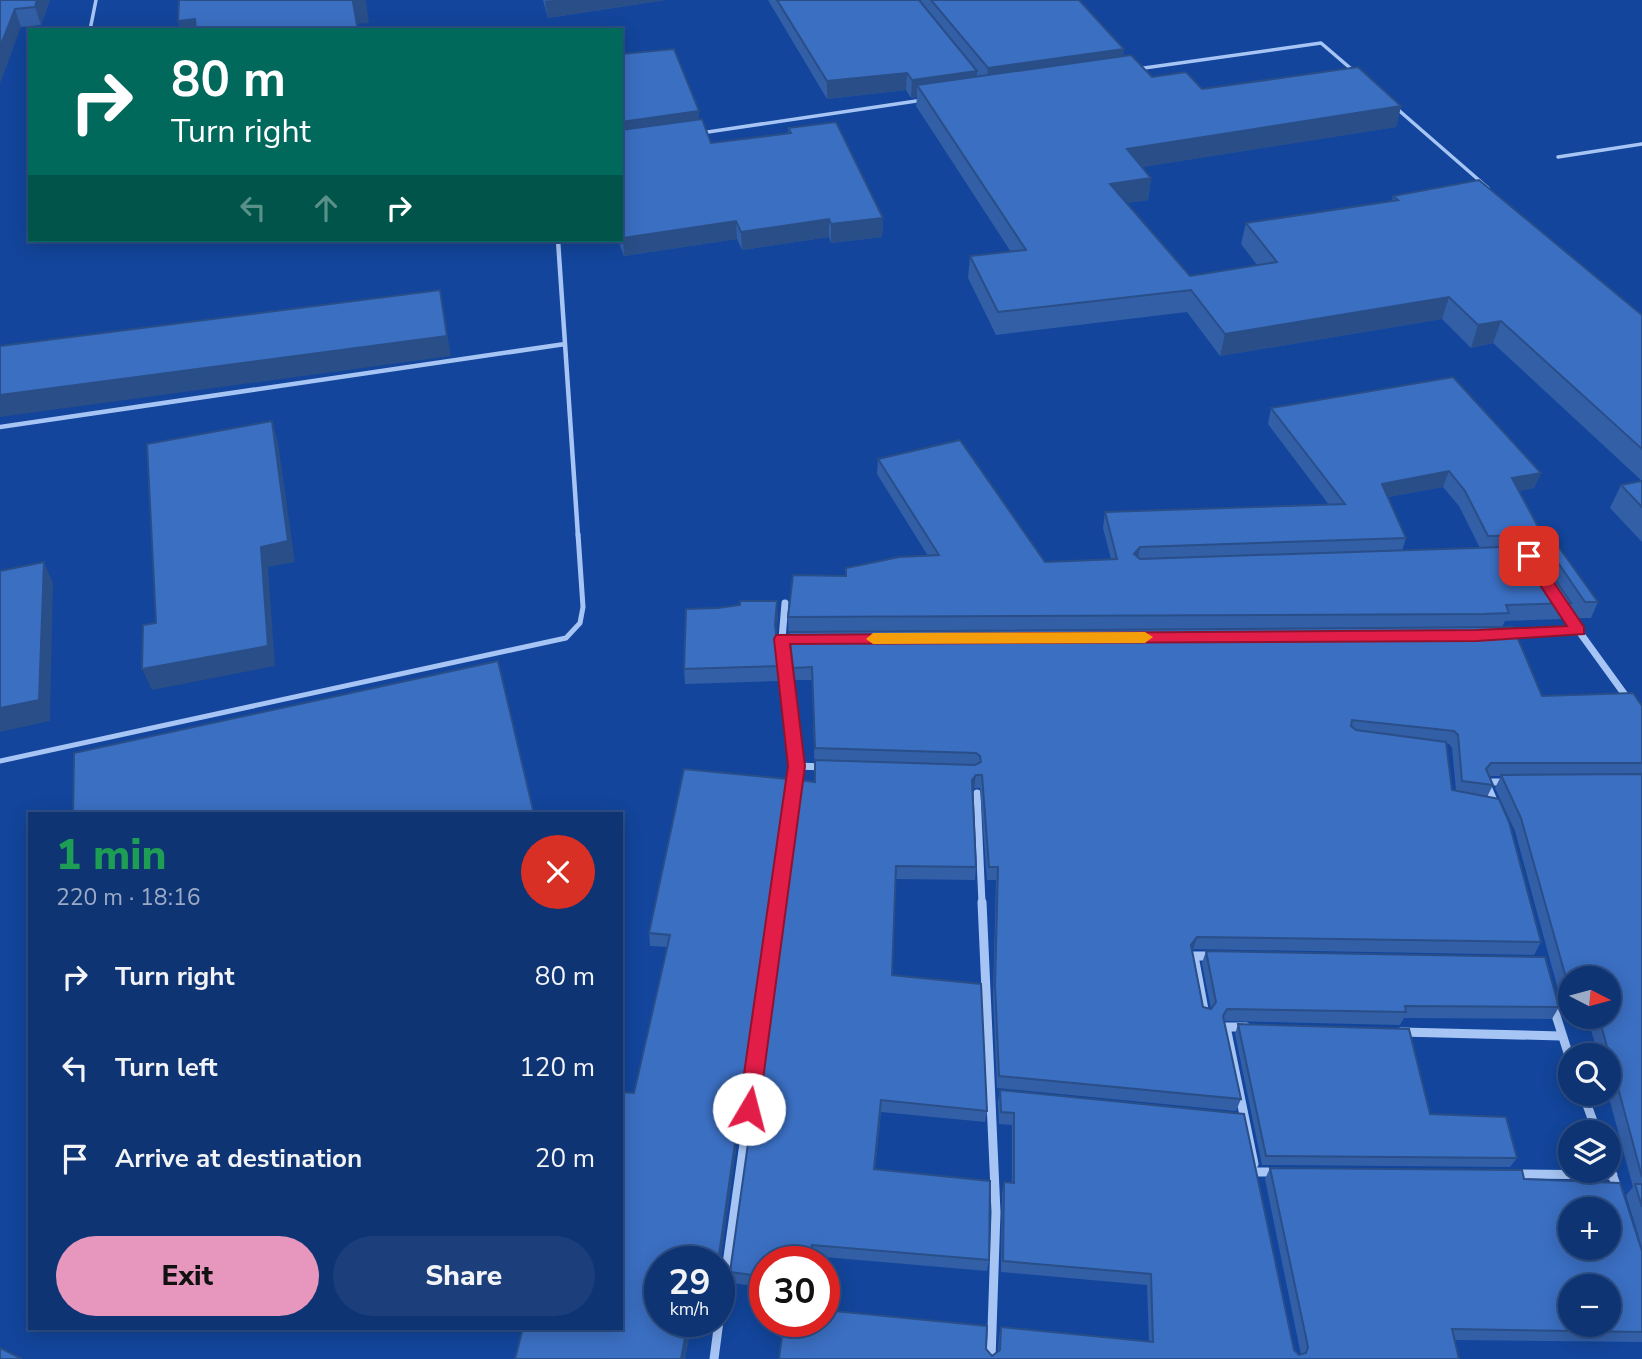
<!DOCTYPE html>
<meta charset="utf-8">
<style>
:root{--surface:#0e3474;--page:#1c3f7c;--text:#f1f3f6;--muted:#9baac5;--line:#2e4f86;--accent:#e797bd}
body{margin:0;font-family:"Nunito Sans",sans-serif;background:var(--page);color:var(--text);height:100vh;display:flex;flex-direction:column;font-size:26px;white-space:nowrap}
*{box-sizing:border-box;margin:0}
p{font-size:23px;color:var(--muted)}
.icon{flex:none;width:38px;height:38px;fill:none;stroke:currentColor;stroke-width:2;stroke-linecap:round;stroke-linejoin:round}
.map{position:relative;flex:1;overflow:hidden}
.drawer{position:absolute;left:28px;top:812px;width:595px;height:518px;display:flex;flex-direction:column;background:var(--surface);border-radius:0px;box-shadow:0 4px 18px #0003,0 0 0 2px var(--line)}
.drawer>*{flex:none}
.guide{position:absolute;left:28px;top:28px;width:595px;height:214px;border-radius:0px;box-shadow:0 4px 18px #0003,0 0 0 2px var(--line);background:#00695c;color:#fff;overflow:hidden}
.needle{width:46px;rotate:96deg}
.tools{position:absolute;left:1558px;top:966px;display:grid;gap:14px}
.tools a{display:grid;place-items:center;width:63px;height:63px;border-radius:50%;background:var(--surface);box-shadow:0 4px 18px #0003,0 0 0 2px var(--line);font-size:35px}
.speed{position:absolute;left:644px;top:1246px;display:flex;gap:14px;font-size:35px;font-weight:700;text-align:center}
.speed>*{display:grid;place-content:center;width:91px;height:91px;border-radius:50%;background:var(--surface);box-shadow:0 4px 18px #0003,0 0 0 2px var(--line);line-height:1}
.speed small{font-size:18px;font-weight:400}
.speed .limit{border:10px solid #d22;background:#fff;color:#111}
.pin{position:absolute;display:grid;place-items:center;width:60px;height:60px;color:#fff;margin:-30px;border-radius:14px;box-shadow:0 4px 10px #0006}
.me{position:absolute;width:77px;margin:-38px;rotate:8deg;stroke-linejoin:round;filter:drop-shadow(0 0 5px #0008)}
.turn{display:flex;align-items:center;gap:24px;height:147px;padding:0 28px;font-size:32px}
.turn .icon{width:91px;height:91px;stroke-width:2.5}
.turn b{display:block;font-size:49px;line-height:60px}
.lanes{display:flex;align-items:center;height:66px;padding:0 28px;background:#0003;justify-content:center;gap:35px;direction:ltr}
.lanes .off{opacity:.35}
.round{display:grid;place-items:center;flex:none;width:74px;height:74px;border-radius:37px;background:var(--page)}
.summary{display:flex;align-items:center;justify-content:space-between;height:119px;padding:0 28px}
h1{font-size:42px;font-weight:800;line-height:52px;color:#1e9e55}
.action{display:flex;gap:14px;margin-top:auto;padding:14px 28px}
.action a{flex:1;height:80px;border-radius:42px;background:var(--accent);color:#111;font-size:28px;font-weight:800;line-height:80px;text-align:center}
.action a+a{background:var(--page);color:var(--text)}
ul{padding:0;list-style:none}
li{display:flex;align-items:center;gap:21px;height:91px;padding:0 28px}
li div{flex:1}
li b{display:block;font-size:26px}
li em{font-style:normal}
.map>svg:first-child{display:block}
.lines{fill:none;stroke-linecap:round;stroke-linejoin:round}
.service-far2{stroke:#a7c5f4;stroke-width:3.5}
.service-far1{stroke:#a7c5f4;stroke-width:4.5}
.service{stroke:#a7c5f4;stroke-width:5}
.minor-far1{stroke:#a7c5f4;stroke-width:7}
.minor{stroke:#a7c5f4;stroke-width:9}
.wall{fill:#335fa7;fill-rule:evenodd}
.shaded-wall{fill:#294e88}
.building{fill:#3b6fc2;stroke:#294e88;stroke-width:2;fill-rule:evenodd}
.route{fill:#e11d48;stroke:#92132f;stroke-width:2}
.slow{fill:#f59e0b}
</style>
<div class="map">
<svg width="1642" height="1359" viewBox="0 0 1642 1359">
<rect width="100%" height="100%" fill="#12459b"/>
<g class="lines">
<path class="service-far2" d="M90 30 96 0
M1137 69 1321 43 1356 73
M1395 107 1488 188
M701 133 923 100
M1558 157 1642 144"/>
<path class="service-far1" d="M558 240 578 536
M0 427 565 344"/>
<path class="service" d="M0 761 566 638 580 623 583 607 578 534"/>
<path class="minor-far1" d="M1562 606 1578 630
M1507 634 1578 630 1628 699
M797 766 824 767
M977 793 982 903
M1495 803 1486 782H1507
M778 903 797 766 782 639 785 603"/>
<path class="minor" d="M982 902 996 1212 991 1359
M1553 1006 1570 1059
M1205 1015 1194 956H1212
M1246 1027H1226L1254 1164
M1401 1032 1561 1036
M1583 1094 1597 1132
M1608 1162 1618 1191
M1256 1172H1277
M1516 1174 1613 1175
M719 1321 778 902
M714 1359 719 1321"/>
</g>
<path class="wall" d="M0 0H50L41 25 21 27Z
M543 0H666L548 18Z
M768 0H919L921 2V0H1079L1124 49 1123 56 1152 77 1202 89 1401 106 1396 127 1142 167 1151 178 1148 200 1126 203 1190 276 1257 265 1241 244 1246 223 1392 201 1393 196 1642 315V542L1610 508 1621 485 1642 481 1493 343 1471 348 1442 319 1220 356 1187 312 996 335 968 278 970 256 1011 252 916 106 917 97 911 98 906 90 827 99Z
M621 54 699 111V119L711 143 788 134V128L883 218 882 237 831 243 829 237 742 250 737 239 624 256 618 240H621Z
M1271 408 1541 473 1534 488 1519 491 1545 540 1598 602 1591 618H1578L1569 606 1563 619 1505 621 1502 627 1542 696 1642 706V1248L1626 1195 1633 1187 1608 1094V1055H1598L1588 1019H1566L1515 831 1495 788 1501 776H1489L1493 785 1487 797 1541 942 1534 955 1193 949 1192 951 1203 1007 1211 1009 1202 963 1206 951 1559 1007 1552 1019 1404 1018 1400 1025 1224 1021 1241 1099 1236 1111 997 1088 993 997 996 880H987L980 788H974L973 790 976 867 975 880 895 879 892 975 987 1111 985 1122 881 1112 875 1169 989 1260 987 1271 812 1256 765 1262V1287L731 1283 730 1272 815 782 812 680H793L789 645 788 617 845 576 846 568 928 556 877 474 878 459 1045 562 1111 559 1103 528 1105 512 1329 505 1268 424ZM1443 487 1459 506 1480 548 1402 551 1406 538 1388 497ZM1446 743 1449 744 1452 748 1456 791 1452 790ZM1570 978 1608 1017H1570Z
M778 615 776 633 780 666 781 681 685 684 684 669Z
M787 779V792L719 1269V1262H660L692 1321 685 1359H515L621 1328 634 1093 668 947 650 946 649 933Z
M1238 1024 1517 1158 1510 1167 1262 1165 1235 1034Z
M1000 1090 1299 1355H1301L1265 1179 1270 1168 1524 1179 1642 1251V1342L1454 1340 1459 1359H779L784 1323 770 1321H824L986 1349 992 1356 998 1351 999 1337 1001 1327 1149 1341 1147 1285 1001 1272 1002 1194 1004 1182 1012 1183V1125L999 1124 998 1102Z"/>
<path class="shaded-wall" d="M37 0H50L41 25 35 7Z
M366 0 369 23 357 24 358 30 353 2Z
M554 0H666L548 18 545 1Z
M15 9 21 27 0 84V47Z
M195 19 199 30H180L178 21Z
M1124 49 1121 67 986 87 988 68Z
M977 71 976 88 917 85V97L911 98 912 80Z
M907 73 906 90 827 99V81Z
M1401 106 1396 127 1124 170 1127 149Z
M699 111 700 128 621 140V122Z
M1151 178 1148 200 1107 206 1110 184Z
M883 218 882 237 831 243V224Z
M829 219V237L742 250 741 232Z
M736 221 737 239 624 256 623 238Z
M440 290 451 356 0 417V395Z
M1449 297 1442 319 1220 356 1225 334Z
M1501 321 1493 343 1471 348 1478 325Z
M272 421 278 442 295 562 268 567 275 666 152 690 142 669Z
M1449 471 1443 487 1377 499 1382 484Z
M1541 473 1534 488 1506 494 1512 478Z
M1140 547 1137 563 1134 554Z
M44 562 53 583 50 721 0 732V708Z
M777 601 778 615 776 639 775 625Z
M976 775 974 788 971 793 972 780Z
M787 779V792L719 1269V1262H718Z
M1197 937 1193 949 1187 957 1191 945Z
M688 1321H692L685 1359H681Z"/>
<path class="building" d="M0 0H37L35 7 15 9 0 47Z
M179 0H364L365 1 353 2 358 30H196L195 19 178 21Z
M777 0H919L977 71 912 80 907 73 827 81Z
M931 0H1079L1124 49 988 68Z
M674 49 699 111 621 122V54Z
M1131 55 1152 77 1186 72 1202 89 1358 67 1401 106 1127 149 1151 178 1110 184 1190 276 1277 262 1246 223 1398 200 1393 196 1479 180 1642 315V449L1501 321 1478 325 1449 297 1225 334 1191 290 998 312 970 256 1026 250 917 85Z
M702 119 711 143 791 133 788 128 836 122 883 218 831 224 829 219 741 232 736 221 623 238 621 234V130Z
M440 290 447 336 0 395V346Z
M1453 377 1541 473 1512 478 1545 540 1553 539 1598 602H1585L1539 535 1488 536 1465 491 1449 471 1382 484 1406 538 1140 547 1134 554 1140 559 1532 546 1571 603 1506 605 1509 613 1483 614 788 617 793 575 846 576V568L899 557 939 555 878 459 960 440 1045 562 1117 559 1105 512 1345 504 1271 408Z
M272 421 288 541 261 547 268 646 142 669 143 625 156 623 147 444Z
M1642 481V507L1621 485Z
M44 562 39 700 0 708V571Z
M740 601H777L775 625 780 666 684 669 686 609 718 608 740 605Z
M1513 627 1542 696 1633 693 1642 706V763H1491L1486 769 1493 785 1462 781 1458 735 1454 731 1352 720 1351 726 1356 730 1446 742 1452 790 1499 799 1509 822 1541 942 1197 937 1191 945 1203 1007 1211 1009 1216 1002 1206 951 1545 957 1559 1007 1405 1006 1406 1012 1227 1009 1223 1016 1241 1099 999 1076 995 985 998 867H989L982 775H976L972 780 976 867 896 866 892 975 981 984 987 1111 881 1100 874 1169 990 1181 989 1260 812 1245 810 1262H765V1277L730 1272 799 780 815 782V760L975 765 981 762 980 756 976 753 815 748 812 667 793 668 789 632Z
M498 661 534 814H73L74 753Z
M684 769 787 779 718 1262H660V1321H688L681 1359H515L523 1328H621V1092L634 1093 670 935 649 933Z
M1642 774V1177L1599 1017H1608V978H1570V992L1521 818 1501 775Z
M1238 1024 1409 1029 1430 1114 1506 1117 1517 1158 1266 1156Z
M1000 1090 1244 1114 1294 1350 1299 1355 1306 1353 1308 1347 1270 1168 1522 1170 1524 1179 1620 1183 1642 1251V1332L1452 1329 1459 1359H779L784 1321H824V1310L987 1326 986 1349 992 1356 1000 1350 1001 1327 1153 1342 1151 1274 1003 1261 1004 1182 1014 1183V1113L1001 1112ZM1570 1209H1608V1248H1570ZM1570 1286H1608V1325H1570Z
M1635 1184H1642V1207Z
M0 1348 22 1359H0Z"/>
<path class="route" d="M1529 552 1534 553 1584 627V634L1477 641 790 644 805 766 759 1109 756 1116 749 1118 742 1116 739 1109 788 766 774 639 776 635 1477 630 1567 626 1521 556Z"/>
<path class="slow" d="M1145 632 1153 637 1145 643 873 644 866 639 873 633Z"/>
</svg>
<div class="tools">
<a><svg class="needle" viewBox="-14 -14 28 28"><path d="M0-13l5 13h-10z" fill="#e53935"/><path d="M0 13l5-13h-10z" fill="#9baac5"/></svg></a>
<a><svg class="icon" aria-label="search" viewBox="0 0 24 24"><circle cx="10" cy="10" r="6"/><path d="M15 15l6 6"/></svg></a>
<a><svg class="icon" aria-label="layers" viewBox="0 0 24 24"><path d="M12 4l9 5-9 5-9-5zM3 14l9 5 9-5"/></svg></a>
<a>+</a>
<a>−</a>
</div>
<div class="speed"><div>29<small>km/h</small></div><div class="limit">30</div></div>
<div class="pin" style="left:1529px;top:556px;background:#d93025"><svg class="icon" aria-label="arrive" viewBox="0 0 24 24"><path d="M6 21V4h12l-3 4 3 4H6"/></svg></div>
<svg class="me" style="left:749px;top:1109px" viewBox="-20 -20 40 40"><circle r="19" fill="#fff"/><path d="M0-13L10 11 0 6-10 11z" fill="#e11d48"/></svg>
<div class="guide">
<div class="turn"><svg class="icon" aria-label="right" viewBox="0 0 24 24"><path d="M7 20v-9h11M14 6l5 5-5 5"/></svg><div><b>80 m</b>Turn right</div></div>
<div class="lanes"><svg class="icon off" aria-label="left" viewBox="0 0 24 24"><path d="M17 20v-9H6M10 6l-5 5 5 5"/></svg><svg class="icon off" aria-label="ahead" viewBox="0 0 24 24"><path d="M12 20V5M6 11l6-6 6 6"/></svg><svg class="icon" aria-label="right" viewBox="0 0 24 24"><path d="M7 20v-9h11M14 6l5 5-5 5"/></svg></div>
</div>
<section class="drawer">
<div class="summary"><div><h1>1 min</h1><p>220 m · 18:16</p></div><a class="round" style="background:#d93025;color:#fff"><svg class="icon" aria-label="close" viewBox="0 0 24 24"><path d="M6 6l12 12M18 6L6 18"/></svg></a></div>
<ul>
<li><svg class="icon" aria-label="right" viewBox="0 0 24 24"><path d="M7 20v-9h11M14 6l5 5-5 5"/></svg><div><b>Turn right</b></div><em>80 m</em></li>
<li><svg class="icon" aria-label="left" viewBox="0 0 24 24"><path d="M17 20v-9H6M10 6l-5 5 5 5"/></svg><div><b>Turn left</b></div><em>120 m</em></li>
<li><svg class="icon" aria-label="arrive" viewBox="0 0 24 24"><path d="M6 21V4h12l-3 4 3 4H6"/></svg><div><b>Arrive at destination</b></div><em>20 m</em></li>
</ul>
<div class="action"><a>Exit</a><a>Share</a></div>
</section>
</div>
